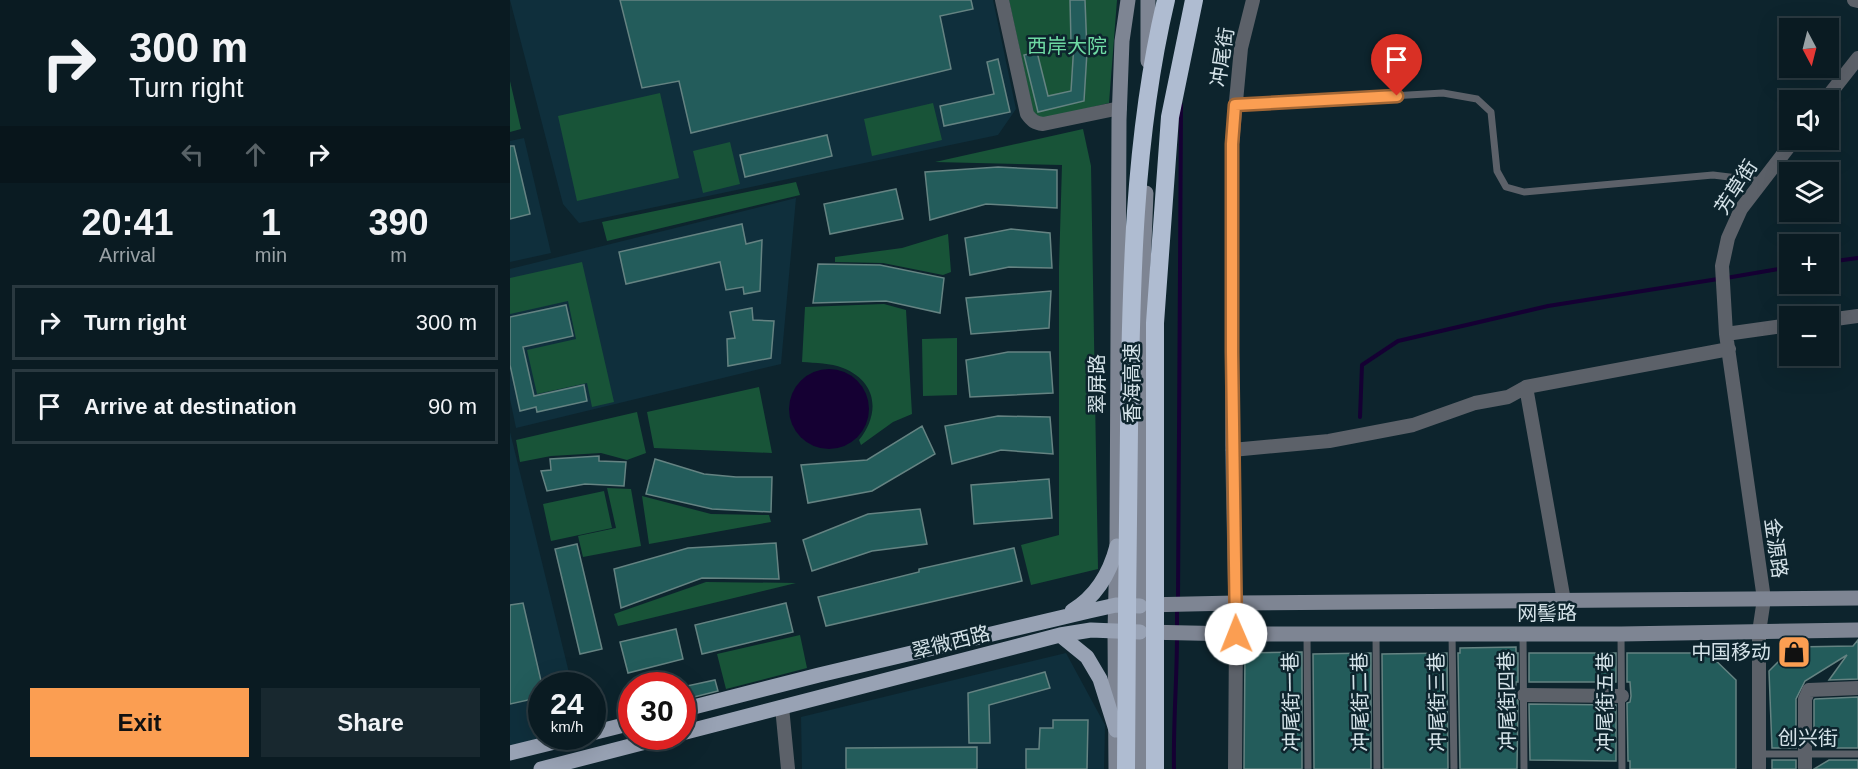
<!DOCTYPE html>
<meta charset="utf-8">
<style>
:root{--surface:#0a1b22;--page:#18282f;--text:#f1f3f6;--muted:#99a1a5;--line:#2a3940;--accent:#fb9e52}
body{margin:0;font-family:Helvetica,"Noto Sans SC",sans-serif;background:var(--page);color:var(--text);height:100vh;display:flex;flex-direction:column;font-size:22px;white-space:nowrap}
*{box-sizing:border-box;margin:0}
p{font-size:20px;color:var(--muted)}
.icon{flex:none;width:33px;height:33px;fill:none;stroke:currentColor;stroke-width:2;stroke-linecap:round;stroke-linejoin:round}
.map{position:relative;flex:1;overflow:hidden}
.details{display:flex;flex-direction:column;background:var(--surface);width:510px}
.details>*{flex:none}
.hud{background:#0a1b22;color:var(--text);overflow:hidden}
.needle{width:39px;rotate:173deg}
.fabs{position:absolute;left:1269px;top:18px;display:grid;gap:12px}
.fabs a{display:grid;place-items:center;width:60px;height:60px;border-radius:0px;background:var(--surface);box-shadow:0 6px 24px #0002,0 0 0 2px var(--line);font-size:30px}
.speed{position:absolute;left:18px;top:672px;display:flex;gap:12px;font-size:30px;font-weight:700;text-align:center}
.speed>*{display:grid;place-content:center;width:78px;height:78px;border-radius:50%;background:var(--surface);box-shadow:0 6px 24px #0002,0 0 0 2px var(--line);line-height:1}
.speed small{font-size:15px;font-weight:400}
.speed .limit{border:9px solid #d22;background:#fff;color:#111}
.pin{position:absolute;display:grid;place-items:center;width:51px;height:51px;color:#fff;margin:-62px -26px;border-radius:50% 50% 50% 0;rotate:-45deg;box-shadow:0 0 6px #0007}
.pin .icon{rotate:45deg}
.me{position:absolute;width:66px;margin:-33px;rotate:359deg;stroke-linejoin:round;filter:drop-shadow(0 0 4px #0008)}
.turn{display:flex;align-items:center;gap:21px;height:126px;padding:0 30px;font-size:27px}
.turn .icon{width:78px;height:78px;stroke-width:2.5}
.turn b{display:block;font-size:42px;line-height:51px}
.lanes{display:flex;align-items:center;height:57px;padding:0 30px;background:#0003;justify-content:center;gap:30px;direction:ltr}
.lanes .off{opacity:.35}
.eta{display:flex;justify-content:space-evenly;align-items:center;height:102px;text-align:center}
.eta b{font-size:36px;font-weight:800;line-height:42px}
.cta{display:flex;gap:12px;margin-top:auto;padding:12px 30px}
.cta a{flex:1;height:69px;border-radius:0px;background:var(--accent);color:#111;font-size:24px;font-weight:800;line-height:69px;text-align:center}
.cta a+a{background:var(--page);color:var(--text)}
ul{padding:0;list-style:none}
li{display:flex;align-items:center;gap:18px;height:75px;margin:0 12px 9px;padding:0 18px;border:3px solid var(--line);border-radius:0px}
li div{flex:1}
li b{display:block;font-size:22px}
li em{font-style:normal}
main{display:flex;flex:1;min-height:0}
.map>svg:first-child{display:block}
.built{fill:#0f2f3c}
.green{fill:#185438}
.water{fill:#150033}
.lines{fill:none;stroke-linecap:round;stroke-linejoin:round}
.stream{stroke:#150033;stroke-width:4}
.building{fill:#235c5b;stroke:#658382;stroke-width:1.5}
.service{stroke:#5c6169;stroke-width:7}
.minor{stroke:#5c6169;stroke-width:14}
.secondary{stroke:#7e8593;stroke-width:15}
.primary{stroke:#98a2b4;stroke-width:15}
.motorway-bridge{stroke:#afbcd1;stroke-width:18}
.route-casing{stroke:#a36735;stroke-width:15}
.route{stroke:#fb9e52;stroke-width:10}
.labels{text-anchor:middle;stroke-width:5;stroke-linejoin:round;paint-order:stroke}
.park-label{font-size:20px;fill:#6fdba4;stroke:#0d242d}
.street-label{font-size:20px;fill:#d4e2e8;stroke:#0d242d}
.poi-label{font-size:20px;fill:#d4e2e8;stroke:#0d242d;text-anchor:end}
</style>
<main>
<section class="details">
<div class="hud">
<div class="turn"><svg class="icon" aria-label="right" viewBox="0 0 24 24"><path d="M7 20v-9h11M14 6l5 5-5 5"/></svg><div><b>300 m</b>Turn right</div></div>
<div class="lanes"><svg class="icon off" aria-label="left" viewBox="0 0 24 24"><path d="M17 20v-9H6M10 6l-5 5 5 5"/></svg><svg class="icon off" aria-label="ahead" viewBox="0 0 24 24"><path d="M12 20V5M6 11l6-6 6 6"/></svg><svg class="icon" aria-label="right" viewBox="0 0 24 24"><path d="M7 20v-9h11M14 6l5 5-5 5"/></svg></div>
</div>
<div class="eta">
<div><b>20:41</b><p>Arrival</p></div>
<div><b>1</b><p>min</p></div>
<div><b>390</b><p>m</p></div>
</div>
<ul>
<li><svg class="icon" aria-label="right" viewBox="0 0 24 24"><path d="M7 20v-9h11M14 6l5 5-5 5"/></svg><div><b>Turn right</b></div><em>300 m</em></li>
<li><svg class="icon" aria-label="arrive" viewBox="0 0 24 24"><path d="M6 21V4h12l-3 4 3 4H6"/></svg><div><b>Arrive at destination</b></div><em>90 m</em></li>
</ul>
<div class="cta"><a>Exit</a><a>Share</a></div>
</section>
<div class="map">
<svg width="1348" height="769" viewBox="0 0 1348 769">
<rect width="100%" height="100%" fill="#0d242d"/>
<path class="built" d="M0 0H483L506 109 488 135 69 223 53 204Z
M14 138 41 253 0 262V141Z
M286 198 271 364 6 428 0 399V269Z
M0 432 62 685 32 686V736L68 737 0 753Z
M556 653 595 725 594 769H292L291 717Z"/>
<path class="green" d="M499 0H607L599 103 525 121Z
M0 81 11 129 0 132Z
M150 93 169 178 67 201 48 116Z
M423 103 432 140 362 156 354 119Z
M573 129 581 166 588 569 521 585 511 545 549 535V267L552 165 425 162Z
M220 142 230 184 193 193 183 151Z
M286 182 290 195 97 241 92 222Z
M438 234 441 272 433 275 373 263 325 262V257L392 248Z
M72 262 104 402 82 407 77 383 27 394 17 350 66 339 58 301 0 314V278Z
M374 304 396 310 402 414 383 422 351 445 349 440C370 414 368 382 333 368 320 363 306 363 292 362L295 307Z
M447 338V395L413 396 412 339Z
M249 387 262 453 144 448 137 412Z
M127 412 136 453 117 460 91 453 41 456 10 462 6 440Z
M97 488 121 489 131 546 73 557 68 536 106 528Z
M94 491 102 528 41 541 33 504Z
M132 496 201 514 259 515 261 522 139 544Z
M196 582 286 583 108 626 104 614Z
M290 635 297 668 216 689 207 654Z"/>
<path class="water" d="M279 409a40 40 0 1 1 80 0a40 40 0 1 1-80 0Z"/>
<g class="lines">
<path class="stream" d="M1318 262 1348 258
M1216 278 1280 267
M850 417 852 365 888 341 1038 306 1208 279
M668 601 671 105
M667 628V609
M664 769C663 725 667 680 667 636"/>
</g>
<path class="building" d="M110 0H461L463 9 430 16 441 69 181 133 169 81 132 88Z
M560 0H575L577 52 574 101 528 112 514 55 527 52 538 96 561 91 564 43H561Z
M488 59 500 112 434 126 430 106 484 94 477 62Z
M317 135 322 156 235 177 230 155Z
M0 146H4L20 214 0 219Z
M488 167 547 170V208L476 204 420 220 415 172Z
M386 189 393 219 320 234 314 204Z
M232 224 236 244 252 240 250 291 234 294 233 287 216 290 210 262 116 284 109 252Z
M501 229 540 233 542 268 499 267 460 275 455 238Z
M308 264 370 265 434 278 430 313 376 301 303 303Z
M541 291 539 328 461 334 456 298Z
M56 305 63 336 13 347 24 396 74 385 77 401 27 412 26 407 10 411 0 365V317Z
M242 308 243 320 264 321 261 358 218 366 217 339 225 338 220 312Z
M498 352H540L543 393 460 397 456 360Z
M488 416 540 417 543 454 491 450 442 464 435 426Z
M412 426 425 454 362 491 298 503 291 465 357 460Z
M89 456V461L116 462 114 486 75 484 37 491 31 471 41 470 40 459Z
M145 459 194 474 226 477H262L261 512 202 509 136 494Z
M539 479 542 518 464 524 461 485Z
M410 509 417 544 362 551 302 571 293 540 358 514Z
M266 543 269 579 192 578 111 608 104 569 178 548Z
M67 544 92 649 70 654 45 549Z
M504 548 512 581 316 626 308 597 409 572V569Z
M13 603 32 685V697L0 704V605Z
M276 603 283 632 192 654 185 625Z
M166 629 173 659 118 673 110 642Z
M1348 640V679L1319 680 1337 655 1295 681 1286 699V748H1262L1259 671 1283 647 1343 646Z
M1006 647V653H1008V682H1006L1005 695 1008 701 1007 769H950L948 653H950V648Z
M792 652V769H734L735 653Z
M861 653V769H804L803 654Z
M937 653 938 769H873L872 654Z
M1019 653H1106V682H1019Z
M1117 653H1198L1226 680V769H1120V761H1118L1117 703 1120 702 1121 696 1120 682H1117Z
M535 672 540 688 479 705 480 743H459L458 693Z
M205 680 208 691 172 700V687Z
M1348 697V748H1327L1315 745 1304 736V700L1305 699Z
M1019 704 1106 705V761L1020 760Z
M543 720H578L577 769H516V749H529L530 728H543Z
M467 747V769H336V748Z
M1262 760H1286V769H1262Z
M1319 760H1348V769H1304Z"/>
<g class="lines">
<path class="service" d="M725 105 933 93 967 99 981 112 987 171 996 187 1014 192 1203 175 1252 181
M797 634 798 769
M866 634 867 769
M942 634 944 769
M1013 634 1014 769
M1111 634 1112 769
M1249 754H1348"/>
<path class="minor" d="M492 0 517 114C522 121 525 123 533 124L610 108
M1344 0 1348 1
M1315 100 1348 58
M1318 320 1348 316
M1216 334 1280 325
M1016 387 1054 601
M722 450 819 441 903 425 965 403 998 397 1016 387 1219 349
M1014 695 1112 696
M272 707 278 769
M725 769 726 634 722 445V144L731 48 743 0
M1249 769V632L1254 599 1216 334 1212 266 1218 238 1231 209 1284 140
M1295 769V699L1299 690 1348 688"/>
<path class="secondary" d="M638 61V0
M634 605 725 603 1348 598
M634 632 726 634H1111L1348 630
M606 769 605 632 607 546 609 120 612 41 618 0
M630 769 631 319 636 193"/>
<path class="primary" d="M562 611C587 596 600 573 607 546
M550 635 577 657 590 679 606 730
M172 710 309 675 579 611 606 605 630 606
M82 733 122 723
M172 733 550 635 581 630 630 632
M0 753 69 736
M31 769 159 736"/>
<path class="motorway-bridge" d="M616 769C616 656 618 542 619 429 621 286 623 139 656 0
M645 769V323L660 117 684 0"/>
</g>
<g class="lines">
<g class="route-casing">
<path id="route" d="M726 634 722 352V144L725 105 887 96"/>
</g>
<use href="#route" class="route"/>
</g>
<defs>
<g id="shop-square" transform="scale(1.725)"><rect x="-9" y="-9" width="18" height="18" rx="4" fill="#fb9e52" stroke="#0d242d"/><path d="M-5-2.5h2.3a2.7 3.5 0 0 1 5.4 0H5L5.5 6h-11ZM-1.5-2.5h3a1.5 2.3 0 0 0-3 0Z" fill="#111"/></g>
</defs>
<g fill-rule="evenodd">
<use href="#shop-square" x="1284" y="652"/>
</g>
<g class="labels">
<g class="park-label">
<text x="557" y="53">西岸大院</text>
</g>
<g class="street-label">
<text transform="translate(712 57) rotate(-81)" y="7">冲尾街</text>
<text transform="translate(1226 187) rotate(-57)" y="7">芳草街</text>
<text transform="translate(622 383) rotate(-90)" y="7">香海高速</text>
<text transform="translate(587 384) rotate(-90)" y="7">翠屏路</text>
<text transform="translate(1266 548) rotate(82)" y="7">金源路</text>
<text x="1037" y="620">网髻路</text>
<text transform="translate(441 642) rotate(-14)" y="7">翠微西路</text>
<text transform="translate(997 701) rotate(-91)" y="7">冲尾街四巷</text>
<text transform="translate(781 702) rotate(-91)" y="7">冲尾街一巷</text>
<text transform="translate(850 702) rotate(-91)" y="7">冲尾街二巷</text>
<text transform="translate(927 702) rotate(-91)" y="7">冲尾街三巷</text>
<text transform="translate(1095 702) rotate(-90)" y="7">冲尾街五巷</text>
<text x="1298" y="745">创兴街</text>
</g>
<g class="poi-label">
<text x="1261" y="659">中国移动</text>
</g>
</g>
</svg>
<div class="fabs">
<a><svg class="needle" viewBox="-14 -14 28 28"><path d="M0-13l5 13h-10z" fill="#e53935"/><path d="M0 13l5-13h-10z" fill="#99a1a5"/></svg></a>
<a><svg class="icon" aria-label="sound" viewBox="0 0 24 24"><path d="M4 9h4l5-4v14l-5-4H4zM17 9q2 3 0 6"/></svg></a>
<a><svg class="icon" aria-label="layers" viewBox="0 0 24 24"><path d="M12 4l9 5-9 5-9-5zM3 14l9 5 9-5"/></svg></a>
<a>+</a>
<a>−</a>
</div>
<div class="speed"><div>24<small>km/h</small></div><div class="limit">30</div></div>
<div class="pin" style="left:887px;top:96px;background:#d93025"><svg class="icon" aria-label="arrive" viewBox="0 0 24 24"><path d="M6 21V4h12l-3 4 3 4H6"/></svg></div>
<svg class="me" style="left:726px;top:634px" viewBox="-20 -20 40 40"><circle r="19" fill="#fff"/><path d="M0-13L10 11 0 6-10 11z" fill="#fb9e52"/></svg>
</div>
</main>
